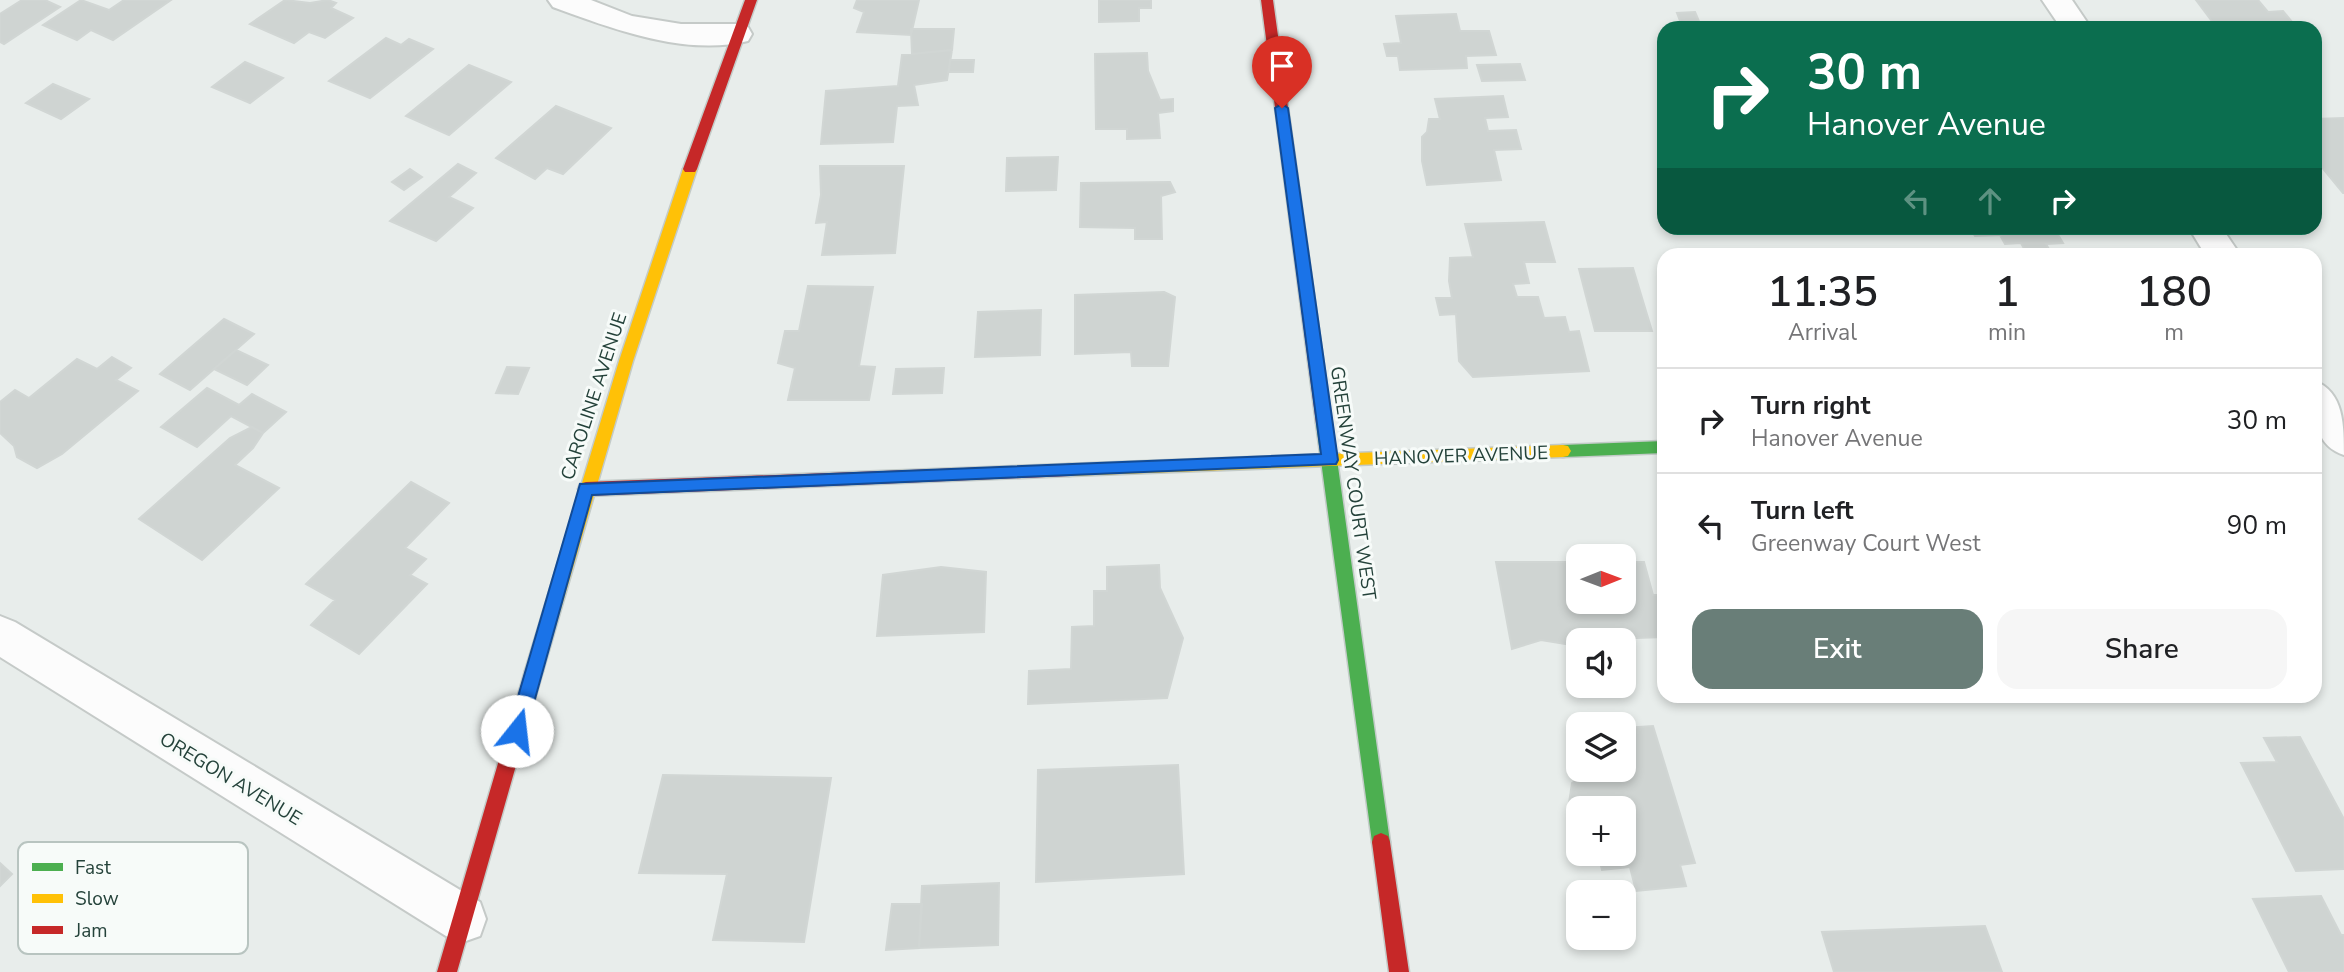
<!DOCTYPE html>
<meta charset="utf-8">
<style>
:root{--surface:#fff;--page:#f6f6f6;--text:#202124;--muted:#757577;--line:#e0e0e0;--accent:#697e78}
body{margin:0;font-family:"Nunito Sans",sans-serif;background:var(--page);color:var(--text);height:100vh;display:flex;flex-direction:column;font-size:26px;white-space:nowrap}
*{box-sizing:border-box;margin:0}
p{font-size:23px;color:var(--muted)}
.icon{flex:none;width:38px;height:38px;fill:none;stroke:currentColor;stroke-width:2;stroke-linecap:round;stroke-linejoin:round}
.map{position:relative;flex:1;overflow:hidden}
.panel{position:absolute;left:1657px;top:248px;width:665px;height:455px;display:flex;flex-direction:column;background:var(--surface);border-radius:21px;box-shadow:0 4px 10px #0003}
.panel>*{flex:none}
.guide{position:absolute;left:1657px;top:21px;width:665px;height:214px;border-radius:21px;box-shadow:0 4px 10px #0003;background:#0b6e4f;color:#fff;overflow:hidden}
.needle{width:46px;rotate:89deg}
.buttons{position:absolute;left:1566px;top:544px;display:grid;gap:14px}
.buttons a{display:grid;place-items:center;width:70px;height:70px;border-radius:14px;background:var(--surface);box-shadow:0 4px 10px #0003;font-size:35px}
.pin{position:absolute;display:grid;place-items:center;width:60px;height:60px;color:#fff;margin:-72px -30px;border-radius:50% 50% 50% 0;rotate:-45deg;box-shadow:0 0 7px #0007}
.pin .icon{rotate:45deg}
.me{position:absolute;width:77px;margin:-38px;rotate:16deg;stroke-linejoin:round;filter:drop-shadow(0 0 5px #0008)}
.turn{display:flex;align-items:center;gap:24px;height:147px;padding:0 35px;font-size:32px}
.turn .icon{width:91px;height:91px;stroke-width:2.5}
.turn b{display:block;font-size:49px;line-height:60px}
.lanes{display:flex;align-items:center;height:66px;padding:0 35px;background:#0003;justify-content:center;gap:35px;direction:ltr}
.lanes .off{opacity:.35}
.eta{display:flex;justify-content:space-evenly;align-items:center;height:119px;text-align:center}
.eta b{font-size:42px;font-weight:600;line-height:49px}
.cta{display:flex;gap:14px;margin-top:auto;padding:14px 35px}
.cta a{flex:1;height:80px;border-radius:21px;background:var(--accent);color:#fff;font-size:28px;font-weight:600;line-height:80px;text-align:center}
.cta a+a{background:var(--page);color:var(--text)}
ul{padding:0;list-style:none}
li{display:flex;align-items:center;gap:21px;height:105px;padding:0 35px;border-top:2px solid var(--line)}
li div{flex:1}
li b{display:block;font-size:26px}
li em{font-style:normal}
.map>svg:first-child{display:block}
.building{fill:#cfd4d2;stroke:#d1d6d4;stroke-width:2}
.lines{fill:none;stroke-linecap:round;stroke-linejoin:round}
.street-casing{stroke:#c5cac8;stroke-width:4}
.fast-casing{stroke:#c3cbc8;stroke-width:3}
.slow-casing{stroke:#c3cbc8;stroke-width:3}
.jam-casing{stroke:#c3cbc8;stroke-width:3}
.street{fill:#fcfcfc;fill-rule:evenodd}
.fast{fill:#4caf50;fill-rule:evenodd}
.slow{fill:#ffc107;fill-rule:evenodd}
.jam{fill:#c62828;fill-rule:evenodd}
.route{fill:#1a73e8;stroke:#114b97;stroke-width:2}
.labels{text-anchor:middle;stroke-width:6;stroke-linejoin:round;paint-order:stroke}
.street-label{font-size:19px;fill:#24423a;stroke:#f7fbf9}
.key{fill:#f7fbf9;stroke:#b8c4c0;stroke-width:2}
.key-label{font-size:19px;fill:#24423a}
</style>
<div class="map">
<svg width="2344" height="972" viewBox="0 0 2344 972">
<rect width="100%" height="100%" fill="#e8edeb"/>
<path class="building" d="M22 0H45L60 7 4 44 0 42V14Z
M81 0 109 10 124 0H171L113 40 91 30 77 40 43 25Z
M285 0 310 3 328 0 336 3 331 8 353 18 325 38 309 32 294 43 250 24Z
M857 0H919L911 35 857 32 864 12 854 8Z
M1099 0H1151V8H1139V21L1099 22Z
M2196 0H2258L2268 12 2283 11 2297 28H2217Z
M1695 12 1701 26H1682L1677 13Z
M1456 14 1460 31H1489L1496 55 1466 56 1467 68 1400 70 1398 56H1387L1384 44 1401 43 1396 16Z
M911 29H954L952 50 912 54Z
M386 38 401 45 409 39 433 49 370 98 329 81Z
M952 50 947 80 914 85 918 105 897 106 893 142 821 144 826 91 898 86 902 55Z
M1147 53 1148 71 1160 100 1173 99V111L1158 113 1160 138 1127 139V129H1096L1095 54Z
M950 60H974L973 72H949Z
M245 62 283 78 250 103 212 87Z
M1520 64 1525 80 1482 81 1477 65Z
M469 65 511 82 449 135 406 116Z
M53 84 89 99 61 119 26 103Z
M1503 96 1508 117 1485 118 1488 131 1516 130 1521 149 1494 150 1501 180 1427 185 1422 161V137L1427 132 1429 119H1440L1435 99Z
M556 106 611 128 563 174 547 168 535 179 496 158Z
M2344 118V193H2343L2315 159V119Z
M1058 157 1056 190 1006 191 1007 158Z
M458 164 476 173 449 197 473 208 436 241 390 221Z
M820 166H904L895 253 822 255 827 222 816 223 821 195Z
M410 169 422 177 404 190 392 182Z
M1170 182 1175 192 1161 196 1162 239H1135V228L1080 227 1081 183Z
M1544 222 1555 262H1524L1529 283 1513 284 1517 297H1538L1544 318 1565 317 1569 332 1579 331 1589 371 1473 377 1459 361 1456 314 1440 315 1436 298H1452L1449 281 1450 258 1473 257 1465 224Z
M1970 228H1996L2001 235 1975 236Z
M1996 228H2054L2063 243 2046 244 2053 256H2028L2021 243 2005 244Z
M1633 268 1652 331H1595L1579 269Z
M808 286 873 287 859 366 875 367 869 400H788L795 368 778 363 785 331H799Z
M1164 292 1175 297 1168 366H1132L1131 352 1075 354V295Z
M1041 310 1040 355 975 357 978 312Z
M224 319 254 334 190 390 160 374Z
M236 350 268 365 247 385 214 369Z
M112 357 131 368 116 380 138 391 62 454 37 468 17 457 14 446 0 433V402L15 390 29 398 77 359 97 369Z
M507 367 529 368 518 394 496 393Z
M944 368 942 393 893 394 896 369Z
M207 388 239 405 252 394 286 412 263 433 231 416 197 447 161 427Z
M252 427 263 433 253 448 235 465 279 488 202 560 139 519 230 438Z
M411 482 449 503 405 548 426 559 410 575 427 584 359 654 311 625 335 600 306 584Z
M1496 562H1578V602H1624V562H1644L1653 595H1664V637L1578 640V646L1541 640 1512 649Z
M1159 565 1160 588 1183 638 1167 698 1028 704 1029 671 1071 669 1072 627 1094 626V591H1107V567Z
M941 567 986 572 984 632 877 636 883 575Z
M1653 726 1695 863 1680 865 1686 886 1636 891 1630 867 1602 870 1598 854H1624V808H1578V828H1575L1569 803 1572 783 1589 772 1588 770H1624V728Z
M2300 737 2344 819V869L2296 871 2241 763 2277 762 2264 738Z
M1178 765 1184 874 1036 882 1038 770Z
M663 775 831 778 804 942 713 940 727 874 639 873Z
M0 863 12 874 0 886Z
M999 883 998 945 919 948 922 886Z
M2321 896 2341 935H2344V972H2289L2253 899Z
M892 904H922L919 948 886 950Z
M1985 926 2002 972H1834L1822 932Z"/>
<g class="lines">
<g class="street-casing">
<path id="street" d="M548 0H591L632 16 681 24H737L748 27 752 34 748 41C686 57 610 28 553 7Z
M2042 0H2072L2091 28H2061Z
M2189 228H2222L2241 256H2206Z
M2315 381C2344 392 2344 426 2344 455 2311 444 2315 411 2315 381Z
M0 616 15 622 480 902 486 919 480 936 463 942 446 936 0 657Z"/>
</g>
<g class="fast-casing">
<path id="fast" d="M1324 417 1329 419 1332 423 1390 842 1388 848 1381 851 1374 848 1372 842 1316 423 1319 419Z
M1664 441V453L1563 457 1558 456 1555 451 1558 446 1563 445Z"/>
</g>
<g class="slow-casing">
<path id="slow" d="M690 164 697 169 633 361 543 671 540 677 534 679 528 677 525 671 619 361 683 169Z
M1563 445 1568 446 1571 451 1568 456 1563 457 1069 476 1063 475 1061 470 1063 465 1069 464Z"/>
</g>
<g class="jam-casing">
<path id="jam" d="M745 0H757L697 169 695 172H685L683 169Z
M1261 0H1273L1332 423 1329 427H1319L1316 423Z
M1069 464 1075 465 1077 470 1075 475 1069 476 586 496 580 494 578 489 580 484 586 482Z
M534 663 540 665 543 671 457 972H437L525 671 528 665Z
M1381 833 1388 836 1390 842 1409 972H1389L1372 842 1374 836Z"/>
</g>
<use href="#street" class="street"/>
<use href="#fast" class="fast"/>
<use href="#slow" class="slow"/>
<use href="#jam" class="jam"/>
</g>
<path class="route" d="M1282 104 1288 108 1338 460 1336 464 592 495 526 731 523 737 517 739 510 737 508 731 580 484 1321 454 1275 108Z"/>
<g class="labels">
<g class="street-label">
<text transform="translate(593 396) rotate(-72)" y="7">CAROLINE AVENUE</text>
<text transform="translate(1461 455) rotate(-2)" y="7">HANOVER AVENUE</text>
<text transform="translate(1354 483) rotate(82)" y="7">GREENWAY COURT WEST</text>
<text transform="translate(231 778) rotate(31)" y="7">OREGON AVENUE</text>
</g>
</g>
<rect x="18" y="842" width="230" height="112" rx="10" class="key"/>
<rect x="32" y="863" width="31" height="8" fill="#4caf50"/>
<rect x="32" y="894" width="31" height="9" fill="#ffc107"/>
<rect x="32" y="926" width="31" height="8" fill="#c62828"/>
<g class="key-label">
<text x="75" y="874">Fast</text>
<text x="75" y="905">Slow</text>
<text x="75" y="937">Jam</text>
</g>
</svg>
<div class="buttons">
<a><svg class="needle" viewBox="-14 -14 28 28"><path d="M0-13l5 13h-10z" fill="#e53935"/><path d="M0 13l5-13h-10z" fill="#757577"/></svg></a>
<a><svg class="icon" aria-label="sound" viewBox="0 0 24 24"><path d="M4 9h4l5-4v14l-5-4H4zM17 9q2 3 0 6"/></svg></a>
<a><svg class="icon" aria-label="layers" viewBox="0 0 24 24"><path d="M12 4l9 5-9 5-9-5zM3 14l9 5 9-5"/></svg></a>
<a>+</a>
<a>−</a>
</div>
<div class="pin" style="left:1282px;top:108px;background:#d93025"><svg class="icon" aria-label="arrive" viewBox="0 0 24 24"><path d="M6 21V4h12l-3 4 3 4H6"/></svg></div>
<svg class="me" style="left:517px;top:731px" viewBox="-20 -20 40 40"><circle r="19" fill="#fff"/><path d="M0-13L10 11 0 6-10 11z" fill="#1a73e8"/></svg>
<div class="guide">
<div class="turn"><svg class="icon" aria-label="right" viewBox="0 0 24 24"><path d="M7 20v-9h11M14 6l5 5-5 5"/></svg><div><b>30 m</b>Hanover Avenue</div></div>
<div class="lanes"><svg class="icon off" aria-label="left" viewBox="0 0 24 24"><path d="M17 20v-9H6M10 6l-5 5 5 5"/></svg><svg class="icon off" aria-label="ahead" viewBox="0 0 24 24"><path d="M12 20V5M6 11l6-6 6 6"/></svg><svg class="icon" aria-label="right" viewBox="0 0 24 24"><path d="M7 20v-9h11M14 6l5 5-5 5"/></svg></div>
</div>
<section class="panel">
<div class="eta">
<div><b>11:35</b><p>Arrival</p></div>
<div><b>1</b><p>min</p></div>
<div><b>180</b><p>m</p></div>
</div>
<ul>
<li><svg class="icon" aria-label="right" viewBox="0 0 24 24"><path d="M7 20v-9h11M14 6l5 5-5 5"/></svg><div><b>Turn right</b><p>Hanover Avenue</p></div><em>30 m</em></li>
<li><svg class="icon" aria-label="left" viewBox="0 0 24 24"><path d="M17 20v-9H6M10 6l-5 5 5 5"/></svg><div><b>Turn left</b><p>Greenway Court West</p></div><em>90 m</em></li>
</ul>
<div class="cta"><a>Exit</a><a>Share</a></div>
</section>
</div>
